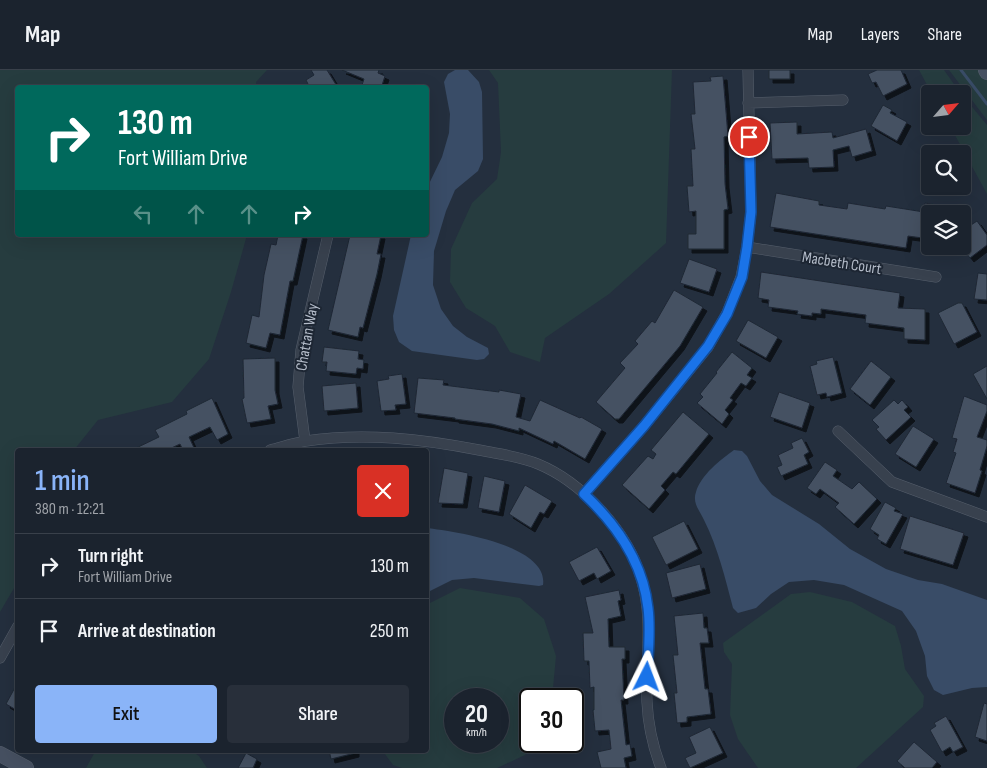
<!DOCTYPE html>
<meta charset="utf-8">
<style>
:root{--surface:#1b232e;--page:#282f3a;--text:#f1f3f6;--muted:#a0a4aa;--line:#39404a;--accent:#8ab4f8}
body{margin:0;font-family:"Sofia Sans Condensed",sans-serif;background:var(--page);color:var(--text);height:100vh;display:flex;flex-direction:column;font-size:19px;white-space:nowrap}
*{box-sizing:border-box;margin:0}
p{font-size:16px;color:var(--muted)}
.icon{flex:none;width:28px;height:28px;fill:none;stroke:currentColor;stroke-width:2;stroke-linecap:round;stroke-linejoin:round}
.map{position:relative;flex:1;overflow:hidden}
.drawer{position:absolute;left:15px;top:378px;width:414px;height:305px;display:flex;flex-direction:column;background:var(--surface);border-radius:5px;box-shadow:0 5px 20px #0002,0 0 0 1px var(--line)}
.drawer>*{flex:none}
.hud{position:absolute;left:15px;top:15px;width:414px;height:152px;border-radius:5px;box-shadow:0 5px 20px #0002,0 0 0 1px var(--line);background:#00695c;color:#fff;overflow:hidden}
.needle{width:32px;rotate:62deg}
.controls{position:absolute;left:921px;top:15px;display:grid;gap:10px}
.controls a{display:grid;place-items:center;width:50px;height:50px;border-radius:5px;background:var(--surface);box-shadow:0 5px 20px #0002,0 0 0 1px var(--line);font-size:25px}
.speed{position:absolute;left:444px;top:618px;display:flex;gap:10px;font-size:25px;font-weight:700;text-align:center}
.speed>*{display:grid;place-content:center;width:65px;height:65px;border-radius:50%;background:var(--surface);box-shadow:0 5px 20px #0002,0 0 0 1px var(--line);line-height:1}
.speed small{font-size:12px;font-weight:400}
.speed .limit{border:2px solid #111;border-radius:8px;background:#fff;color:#111}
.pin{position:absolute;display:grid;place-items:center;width:42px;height:42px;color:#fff;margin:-21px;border:2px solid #fff;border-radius:50%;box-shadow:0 1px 5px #0007}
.me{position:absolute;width:55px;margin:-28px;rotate:3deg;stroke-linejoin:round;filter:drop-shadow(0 0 4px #0008)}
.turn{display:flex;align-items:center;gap:18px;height:105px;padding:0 20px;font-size:22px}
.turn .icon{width:65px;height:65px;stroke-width:2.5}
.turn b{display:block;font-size:35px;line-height:42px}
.lanes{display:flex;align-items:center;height:48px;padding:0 20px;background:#0003;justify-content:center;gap:25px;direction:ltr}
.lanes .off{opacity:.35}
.round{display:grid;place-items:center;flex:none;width:52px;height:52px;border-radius:5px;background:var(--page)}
.headline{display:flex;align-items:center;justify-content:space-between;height:85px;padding:0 20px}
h1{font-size:30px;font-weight:600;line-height:38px;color:var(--accent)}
.button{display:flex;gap:10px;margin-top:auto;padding:10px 20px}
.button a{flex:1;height:58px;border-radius:5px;background:var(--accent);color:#111;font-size:20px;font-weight:600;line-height:58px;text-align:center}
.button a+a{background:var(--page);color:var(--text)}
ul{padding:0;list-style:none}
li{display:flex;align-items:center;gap:15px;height:65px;padding:0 20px;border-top:1px solid var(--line)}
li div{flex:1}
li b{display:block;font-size:19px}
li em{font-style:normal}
header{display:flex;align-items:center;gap:30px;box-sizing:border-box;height:70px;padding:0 25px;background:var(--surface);border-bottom:1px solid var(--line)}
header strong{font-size:24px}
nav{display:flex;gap:28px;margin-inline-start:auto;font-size:18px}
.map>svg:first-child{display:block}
.green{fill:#263c3f;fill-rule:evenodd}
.water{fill:#394c67}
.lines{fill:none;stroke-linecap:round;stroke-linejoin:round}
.stream{stroke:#394c67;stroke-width:3}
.building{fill:#455162;stroke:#1f2835;filter:url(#shadow)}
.street-casing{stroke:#565f6c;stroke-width:11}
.secondary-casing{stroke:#565f6c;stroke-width:16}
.street{stroke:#38414e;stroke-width:10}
.secondary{stroke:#465061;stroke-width:15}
.route-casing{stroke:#114b97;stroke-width:12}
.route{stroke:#1a73e8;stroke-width:9}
.labels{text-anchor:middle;stroke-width:4;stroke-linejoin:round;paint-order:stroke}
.street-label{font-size:16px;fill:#b4bcc9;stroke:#1d2633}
</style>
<header>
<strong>Map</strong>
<nav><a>Map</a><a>Layers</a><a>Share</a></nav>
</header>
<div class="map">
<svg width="987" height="698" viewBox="0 0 987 698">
<defs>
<filter id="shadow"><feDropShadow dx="4" dy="4" stdDeviation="0" flood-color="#0009"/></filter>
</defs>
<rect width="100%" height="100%" fill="#242f3e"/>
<path class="green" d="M0 0H267L256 12V17L18 18V165H247L231 222 209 289 172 332 98 350 74 380H18L17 513 0 542Z
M489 0H672L666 173 609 224 545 268 540 292 510 282 495 256 466 238 450 212 451 179 472 133 497 109 501 82 498 13Z
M919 0H944L961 24H932Z
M949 0H979L987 10V50Z
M963 26 987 55V124L950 56H962Z
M460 518 520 528 544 549 556 586 552 629H530V671H534L525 685 497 698H402L393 695 382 680H426V535ZM455 629H498V671H455Z
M810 522 852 532 895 556 901 576 905 599 924 626 923 637 856 698H758L738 669 730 645 732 594 724 582 723 573 791 524Z
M96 680H190L199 686 207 698H86Z"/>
<path class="water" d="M455 0H468L479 12 482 22 483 89 478 101 455 120 446 141 434 181 433 215 441 239 453 256 467 267 488 278 489 284 484 289 477 290 412 281 399 272 394 260 393 246 411 165H426V120L442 87 449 63 450 44 444 12 448 4Z
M734 380 742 381 747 386 760 411 772 425 819 454 850 479 886 499 918 510 942 514 987 530V617L972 618 943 625 934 620 927 606 925 586 916 561 902 541 844 515 814 510 789 512 771 524 756 538 738 543 733 538C725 508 718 478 704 450 700 441 692 433 696 422 701 405 720 390 734 380Z
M426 458C453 461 549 475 543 515L539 516 474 508 452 510 426 523Z"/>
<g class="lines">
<path class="stream" d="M961 0 987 34"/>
</g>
<path class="building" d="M311 0H327L338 18H310L306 10 314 5Z
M342 0H379L378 3 385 6 381 18H369L362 15 364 9Z
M769 0H790V9H769Z
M877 0H901L907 14 883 26 876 12 872 13 868 4Z
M723 6 728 66 724 67 725 114 728 139 724 140V179H688V164H696V141L689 142 687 116H693L691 79H695L691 44H695L693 12 711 11 710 7Z
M883 35 892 40 890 43 907 52 897 71 871 56Z
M797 52V64L832 62 833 68 866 59 872 81 852 87 849 76 833 80 834 97 809 98 808 88 772 89 770 53Z
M776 123 819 131V135L847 139 848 133 885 139 886 136 924 142 925 133 958 139V144H930V169L908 166 906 178 770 157Z
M977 151 987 165V175L970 188 962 178V161Z
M278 165H303L293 211H290L280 265 270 263 266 278 246 273 252 245 259 247 264 205 271 174 276 175Z
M350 165H381L377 184H381L377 204 363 258 360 257 358 267 328 260Z
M689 189 717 199 709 222 680 213Z
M761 202 900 223 898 238 925 239V270L904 269V258L865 253 866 245 821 239V244L812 243V246L797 244 798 241 768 237 769 230 758 228Z
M978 203 987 204V230L974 229Z
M674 220 703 237 680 276 619 349H615L596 332 625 298 620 293 638 274 635 271 652 251 655 253Z
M958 233H962L977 262 954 274 938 243Z
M748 250 778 267 766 288 736 271Z
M324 277 359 281 358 289 364 290 363 299 357 298 356 304 326 301 327 292H322Z
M732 282 752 298 747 305 752 308 746 316 741 313 730 328 733 330 725 340 729 344 722 354 697 333 703 327 700 324 717 303 716 302Z
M833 287 842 323 827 327 826 323 817 325 810 296 817 294 816 291Z
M275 288V320L278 334 268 336 271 349 247 353 242 329 244 328 243 289Z
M871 291 891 307 870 335 850 319Z
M987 296V329L973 304Z
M402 304 406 334 395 335 396 340 381 341 377 311 389 309 388 306Z
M418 308 444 310 443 315 499 322V320L521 324 516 347 530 351 540 330 580 348 581 347 602 359 585 389 554 371 553 374 519 358V361L492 354 455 349V348L414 343Z
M356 313 358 338 324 341 322 316Z
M779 322 810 333 802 358 770 347Z
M964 326 987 335V341L977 367 987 370V376L980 400 982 401 975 423 946 413 956 383 953 382 957 369 952 368Z
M212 328 228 364 217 370 210 357 189 367 195 380H183L180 374 167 380H132L159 367 155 360 187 344 186 341Z
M894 330 898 334 902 330 908 337 904 340 911 347 886 370 876 359 879 357 872 350Z
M683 342 709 364 676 404 673 402 661 416 665 420 649 439 622 415 648 386 653 389 656 384 651 380Z
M913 356 934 369 916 397 895 384Z
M802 368 809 382 804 385 808 394 781 406 777 397 782 395 778 385 793 378 791 373Z
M825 392 837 400 833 406 852 419 859 412 877 429 854 454 835 437 839 433 820 419 816 424 807 418Z
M444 398 468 403 463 434 438 433Z
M484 406 505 411 499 442 478 438Z
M525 415 552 431 544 444 540 442 531 458 509 444Z
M885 432 896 438 894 441 903 444 886 474 877 469 879 465 870 459Z
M910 446 964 463 953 495 900 479Z
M684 451 698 479 666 495 652 467Z
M597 477 611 501 597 509 594 503 579 511 569 492Z
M700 494 706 519 672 528 666 503Z
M619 520 621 530 618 531 621 546 608 549 609 577H625V589H622L624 630H621L626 675 630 674 632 686 624 688 626 698H601L597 682 611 679 609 660 595 661 593 640H594V617L590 618 589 591H584L583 563H593L585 527Z
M703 543 704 558H707L709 573H700L705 619H708L711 644 687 647V652L677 653 674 623H677L673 585H678L674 546Z
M18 612V641L6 634Z
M984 633 987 634V671L975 667Z
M946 646 963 677 953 682 950 677 942 682 930 660 936 656 934 653Z
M710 657 723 683 690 698 685 688 696 683 689 667Z
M914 672 937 692 932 698H905L897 691Z
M329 680H355V683L331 689Z
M246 683 257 689 253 698H238Z"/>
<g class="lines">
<g class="street-casing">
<path id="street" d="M748 33 843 30
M747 177 936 207
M838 361 892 412 987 447
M305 371 298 317 301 280 328 165
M270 380C282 377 294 373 306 371 364 362 422 369 479 380 498 384 519 386 538 394 582 412 628 462 641 508 654 550 645 589 647 632 648 654 653 677 661 698
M584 424 644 356 708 277 727 243 741 207 747 177 751 142 748 0
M0 588 18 556"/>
</g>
<g class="secondary-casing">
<path id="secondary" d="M986 0 987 2
M0 684 26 698"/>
</g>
<use href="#street" class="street"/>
<use href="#secondary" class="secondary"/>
</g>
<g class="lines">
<g class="route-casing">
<path id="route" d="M647 607C648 584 651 561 648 538 643 493 616 454 584 424L644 356 708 276 727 244 742 207 747 177 751 142 749 67"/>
</g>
<use href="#route" class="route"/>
</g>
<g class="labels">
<g class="street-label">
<text transform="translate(842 192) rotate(9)" y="6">Macbeth Court</text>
<text transform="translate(306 267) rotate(-80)" y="6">Chattan Way</text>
</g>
</g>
</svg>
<div class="controls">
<a><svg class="needle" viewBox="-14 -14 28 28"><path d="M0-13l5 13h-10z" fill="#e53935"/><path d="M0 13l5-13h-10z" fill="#a0a4aa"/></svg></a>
<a><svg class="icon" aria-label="search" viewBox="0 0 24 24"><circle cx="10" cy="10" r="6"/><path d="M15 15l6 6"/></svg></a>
<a><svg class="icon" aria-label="layers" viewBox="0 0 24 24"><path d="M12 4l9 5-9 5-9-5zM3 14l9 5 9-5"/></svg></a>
</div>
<div class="speed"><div>20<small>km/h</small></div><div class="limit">30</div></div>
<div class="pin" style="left:749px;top:67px;background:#d93025"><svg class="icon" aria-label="arrive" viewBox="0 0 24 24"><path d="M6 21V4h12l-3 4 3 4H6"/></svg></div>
<svg class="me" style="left:647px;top:607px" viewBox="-20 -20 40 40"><path d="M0-17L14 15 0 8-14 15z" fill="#1a73e8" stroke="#fff" stroke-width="4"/></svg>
<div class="hud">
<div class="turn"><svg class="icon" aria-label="right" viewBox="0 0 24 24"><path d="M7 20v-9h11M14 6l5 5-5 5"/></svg><div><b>130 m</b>Fort William Drive</div></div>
<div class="lanes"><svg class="icon off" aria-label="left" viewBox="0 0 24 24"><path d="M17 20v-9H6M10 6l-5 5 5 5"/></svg><svg class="icon off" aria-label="ahead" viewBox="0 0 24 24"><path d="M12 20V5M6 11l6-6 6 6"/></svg><svg class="icon off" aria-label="ahead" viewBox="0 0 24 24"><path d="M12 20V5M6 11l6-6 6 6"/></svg><svg class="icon" aria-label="right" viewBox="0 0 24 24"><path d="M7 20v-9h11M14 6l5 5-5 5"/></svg></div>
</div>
<section class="drawer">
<div class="headline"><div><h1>1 min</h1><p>380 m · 12:21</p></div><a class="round" style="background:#d93025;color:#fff"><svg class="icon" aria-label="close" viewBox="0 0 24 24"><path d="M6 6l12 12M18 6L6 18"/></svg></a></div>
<ul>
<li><svg class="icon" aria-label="right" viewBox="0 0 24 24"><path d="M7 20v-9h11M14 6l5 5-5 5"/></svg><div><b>Turn right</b><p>Fort William Drive</p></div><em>130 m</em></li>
<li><svg class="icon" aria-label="arrive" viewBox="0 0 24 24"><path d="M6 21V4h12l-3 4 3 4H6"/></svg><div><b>Arrive at destination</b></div><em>250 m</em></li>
</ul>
<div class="button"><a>Exit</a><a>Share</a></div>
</section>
</div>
